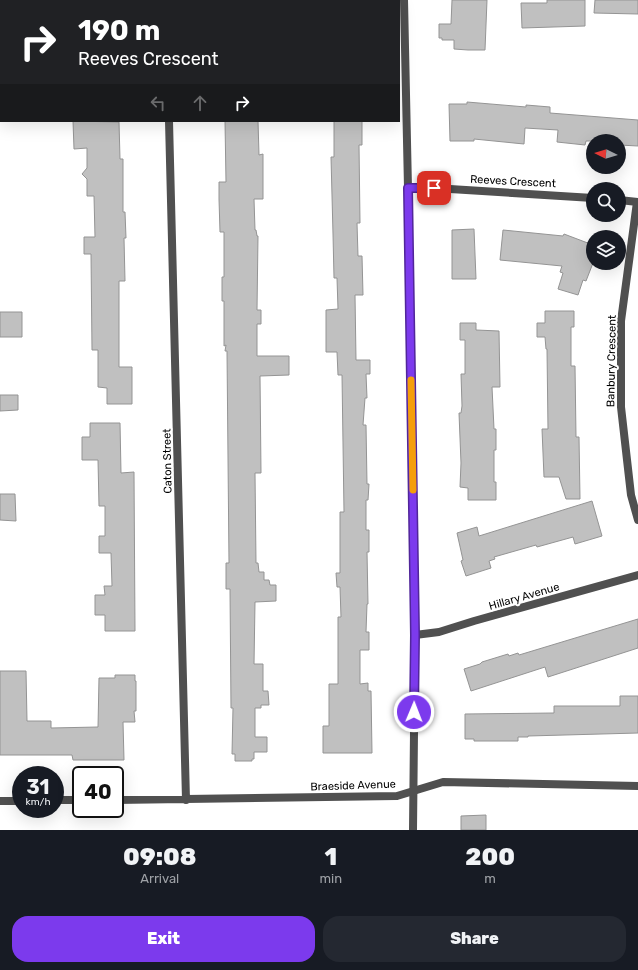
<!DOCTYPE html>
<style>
:root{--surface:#171b24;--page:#242831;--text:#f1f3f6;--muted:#9ea1a6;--accent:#7c3aed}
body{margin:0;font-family:Rubik,sans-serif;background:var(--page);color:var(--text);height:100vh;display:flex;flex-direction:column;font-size:15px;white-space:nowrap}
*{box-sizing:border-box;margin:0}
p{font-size:13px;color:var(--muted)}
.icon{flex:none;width:22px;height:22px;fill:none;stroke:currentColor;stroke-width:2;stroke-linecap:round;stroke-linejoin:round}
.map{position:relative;height:830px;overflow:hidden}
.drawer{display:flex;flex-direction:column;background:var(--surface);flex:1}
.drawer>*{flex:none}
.banner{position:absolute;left:0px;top:0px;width:400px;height:122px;box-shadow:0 4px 16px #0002;background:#202124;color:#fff;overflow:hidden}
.needle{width:26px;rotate:275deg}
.buttons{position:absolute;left:586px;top:134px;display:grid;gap:8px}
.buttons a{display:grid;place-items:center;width:40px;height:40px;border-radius:50%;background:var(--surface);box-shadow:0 4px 16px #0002;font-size:20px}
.speed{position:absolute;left:12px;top:766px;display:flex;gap:8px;font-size:20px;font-weight:700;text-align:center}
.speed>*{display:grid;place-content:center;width:52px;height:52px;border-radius:50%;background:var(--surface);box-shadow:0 4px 16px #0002;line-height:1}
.speed small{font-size:10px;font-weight:400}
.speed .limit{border:2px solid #111;border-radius:6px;background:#fff;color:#111}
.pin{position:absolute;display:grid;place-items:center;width:34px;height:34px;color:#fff;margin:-17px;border-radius:8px;box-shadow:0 2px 6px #0006}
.me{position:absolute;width:44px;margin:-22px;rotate:1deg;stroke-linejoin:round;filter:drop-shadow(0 0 3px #0008)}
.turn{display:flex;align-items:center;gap:14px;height:84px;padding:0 12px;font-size:18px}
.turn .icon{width:52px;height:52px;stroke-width:2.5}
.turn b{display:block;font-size:28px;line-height:34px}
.lanes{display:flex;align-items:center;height:38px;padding:0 12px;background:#0003;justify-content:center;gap:20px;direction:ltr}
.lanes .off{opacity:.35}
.eta{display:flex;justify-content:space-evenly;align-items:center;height:68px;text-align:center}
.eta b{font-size:24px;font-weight:800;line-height:28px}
.action{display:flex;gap:8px;margin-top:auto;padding:8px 12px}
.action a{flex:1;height:46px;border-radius:16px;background:var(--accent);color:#fff;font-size:16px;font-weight:800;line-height:46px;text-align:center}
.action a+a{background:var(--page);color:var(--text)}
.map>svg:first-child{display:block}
.building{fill:#c0c0c0;stroke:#949494}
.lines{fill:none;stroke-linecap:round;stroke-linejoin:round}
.minor{stroke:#505050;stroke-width:8}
.tertiary{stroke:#505050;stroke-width:8}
.route-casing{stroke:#51269a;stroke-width:10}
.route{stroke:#7c3aed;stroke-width:7}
.slow{stroke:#f59e0b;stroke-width:7}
.labels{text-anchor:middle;stroke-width:4;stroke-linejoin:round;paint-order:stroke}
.street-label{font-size:11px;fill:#000;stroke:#fff}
</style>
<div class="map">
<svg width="638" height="830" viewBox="0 0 638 830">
<rect width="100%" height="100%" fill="#fff"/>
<path class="building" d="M452 0H487L485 50H468L454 49V40H442V38H439V24H451Z
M547 0H585V26L522 28 521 3H547Z
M595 0H638V14L594 13Z
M467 102 526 107V105L550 107V113L638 120V146L619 145V141H586L585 145 557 142 558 130 525 128 524 144 474 139V141H450L449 104H467Z
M73 121 119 122 120 159H123V212H125L126 238H124L125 281H119V367H132V404H107V388L98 387V350H92L91 254H84V237H95L94 196H87V179L82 174 87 168V148L74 149Z
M225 121H258L259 155 263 154V199H254L255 230H256L257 236H258L257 310H261V324H257V356H289V375L260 376 261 473H255L256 563H258L259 572H264V580H269L270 585H276V601L255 602 254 664H263V691H268L269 705H261V708H255V737H267V752H254V759H252V761H235V754H232L233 708H231L230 589H226V563H229L227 351H225L226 345 224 346V301H222V277H224V232H220L219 199V182H226Z
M334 121H362V145H359L360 223H357L358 256H362L363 295H355L356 360H370V374H366L367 398H365L363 425H366L367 484H369L368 500H366V530H369V552H367L368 604H367L366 632H369V650H360V684L368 683V691H371L372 753H323V726H329V684H338V617H341L340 587H337L336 573H340V512H344L342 375H338L337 352H326V310L338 309 337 278H334L333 234 331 157H334Z
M474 229 476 279H452V230Z
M503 230 563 236 564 234 593 245V263L586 281 583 280 578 295 558 289 563 273 560 272 562 266 500 260Z
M545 311H574V327H571V366H575L576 437H579L580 499H566L559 477H544L542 429H548L547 349H546L545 337H537V323H545Z
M0 312H22V337H0Z
M460 323H476V330L499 331 500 387H492L494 429H496V450H494V482H496V500H468V488L460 487 461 463 459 413H461L462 406 461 374H465V340H460Z
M0 395H18V410L0 411Z
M90 423H120L121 473 134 472 135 631H105V615H95V595H105L104 586H112L111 553H99V536H105V506H99L98 460H82V437H90Z
M0 494H15L16 521 0 520Z
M592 501 602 536 575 544 573 537 537 547 536 545 494 557 495 559 489 561 491 568 466 576 461 561 463 560 457 533 477 527 479 536Z
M638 619V648L548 677 545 667 471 691 464 669 480 664 482 662 508 654 509 656 518 653 519 655Z
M0 671H26L27 721H51V728L98 727 99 678H115V675H135V681H136V711H134L135 722H123L124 760H73L72 755H0Z
M620 696H638V733L528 736V737H518V741H474V739H465V714L554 713V706H620Z
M486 815V830H461V816Z"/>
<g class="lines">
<path class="minor" d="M0 27H1
M169 121 186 800
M408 188H434L593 198
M619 200 638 202
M637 202 621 321V407L631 495 638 520
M415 635 439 632 474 621 638 575
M55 800H81
M115 800 397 796 443 782 638 786
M0 801H21"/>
<path class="tertiary" d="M404 0 408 188 415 635 413 830"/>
</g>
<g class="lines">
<g class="route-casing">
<path id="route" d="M414 712 415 635 408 188H434"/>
</g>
<use href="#route" class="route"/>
<path class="slow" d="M411 380 413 490"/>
</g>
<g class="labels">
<g class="street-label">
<text transform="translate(513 181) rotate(3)" y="4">Reeves Crescent</text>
<text transform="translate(611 361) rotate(-89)" y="4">Banbury Crescent</text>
<text transform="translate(167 461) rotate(-91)" y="4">Caton Street</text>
<text transform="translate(524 596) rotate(-16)" y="4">Hillary Avenue</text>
<text transform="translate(353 785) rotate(-2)" y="4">Braeside Avenue</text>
</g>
</g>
</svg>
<div class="buttons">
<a><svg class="needle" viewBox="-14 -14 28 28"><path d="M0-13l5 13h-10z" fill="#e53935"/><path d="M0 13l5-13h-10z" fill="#9ea1a6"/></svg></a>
<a><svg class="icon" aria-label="search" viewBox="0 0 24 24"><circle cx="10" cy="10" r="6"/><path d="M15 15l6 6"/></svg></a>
<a><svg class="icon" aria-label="layers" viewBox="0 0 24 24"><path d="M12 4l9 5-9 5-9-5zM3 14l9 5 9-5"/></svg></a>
</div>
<div class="speed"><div>31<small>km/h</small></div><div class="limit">40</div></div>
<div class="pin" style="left:434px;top:188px;background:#d93025"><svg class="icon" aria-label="arrive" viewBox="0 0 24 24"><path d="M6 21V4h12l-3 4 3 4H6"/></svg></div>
<svg class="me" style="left:414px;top:712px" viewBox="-20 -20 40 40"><circle r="17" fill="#7c3aed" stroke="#fff" stroke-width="3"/><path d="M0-11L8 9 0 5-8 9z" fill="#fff"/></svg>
<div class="banner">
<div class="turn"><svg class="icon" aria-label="right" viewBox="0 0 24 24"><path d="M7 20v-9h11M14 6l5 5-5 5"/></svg><div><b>190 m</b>Reeves Crescent</div></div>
<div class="lanes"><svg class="icon off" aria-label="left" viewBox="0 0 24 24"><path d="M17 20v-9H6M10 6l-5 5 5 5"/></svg><svg class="icon off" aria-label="ahead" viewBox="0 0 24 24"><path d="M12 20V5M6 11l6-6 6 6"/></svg><svg class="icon" aria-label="right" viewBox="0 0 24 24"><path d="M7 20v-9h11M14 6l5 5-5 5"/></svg></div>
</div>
</div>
<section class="drawer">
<div class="eta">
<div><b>09:08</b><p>Arrival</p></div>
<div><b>1</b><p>min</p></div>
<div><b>200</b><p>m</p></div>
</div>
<div class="action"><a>Exit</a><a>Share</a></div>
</section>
